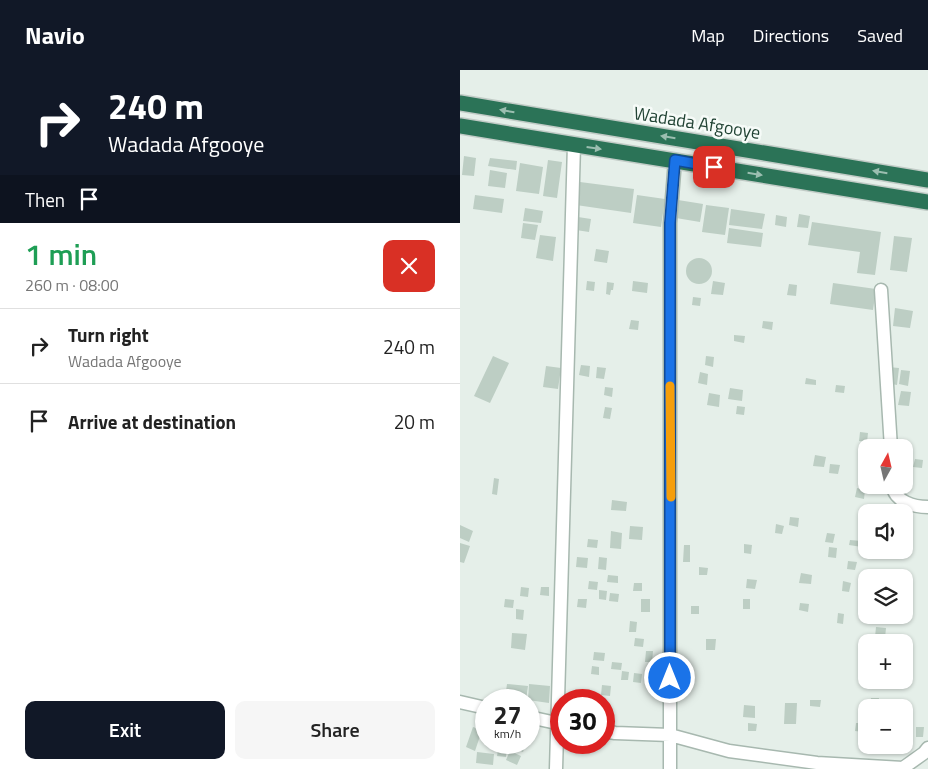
<!DOCTYPE html>
<meta charset="utf-8">
<style>
:root{--surface:#fff;--page:#f6f6f6;--text:#222;--muted:#767676;--line:#e0e0e0;--accent:#111827}
body{margin:0;font-family:"Titillium Web",sans-serif;background:var(--page);color:var(--text);height:100vh;display:flex;flex-direction:column;font-size:19px;white-space:nowrap}
*{box-sizing:border-box;margin:0}
p{font-size:16px;color:var(--muted)}
.icon{flex:none;width:28px;height:28px;fill:none;stroke:currentColor;stroke-width:2;stroke-linecap:round;stroke-linejoin:round}
.map{position:relative;flex:1;overflow:hidden}
.side{display:flex;flex-direction:column;background:var(--surface);width:460px}
.side>*{flex:none}
.hud{background:#111827;color:#fff;overflow:hidden}
.needle{width:32px;rotate:8deg}
.controls{position:absolute;left:398px;top:369px;display:grid;gap:10px}
.controls a{display:grid;place-items:center;width:55px;height:55px;border-radius:10px;background:var(--surface);box-shadow:0 1px 4px #0004;font-size:25px}
.speed{position:absolute;left:15px;top:619px;display:flex;gap:10px;font-size:25px;font-weight:700;text-align:center}
.speed>*{display:grid;place-content:center;width:65px;height:65px;border-radius:50%;background:var(--surface);box-shadow:0 1px 4px #0004;line-height:1}
.speed small{font-size:12px;font-weight:400}
.speed .limit{border:8px solid #d22;background:#fff;color:#111}
.pin{position:absolute;display:grid;place-items:center;width:42px;height:42px;color:#fff;margin:-21px;border-radius:10px;box-shadow:0 2px 8px #0006}
.me{position:absolute;width:55px;margin:-28px;rotate:0deg;stroke-linejoin:round;filter:drop-shadow(0 0 4px #0008)}
.turn{display:flex;align-items:center;gap:18px;height:105px;padding:0 25px;font-size:22px}
.turn .icon{width:65px;height:65px;stroke-width:2.5}
.turn b{display:block;font-size:35px;line-height:42px}
.then{display:flex;align-items:center;height:48px;padding:0 25px;background:#0003;gap:10px;font-size:19px}
.round{display:grid;place-items:center;flex:none;width:52px;height:52px;border-radius:10px;background:var(--page)}
.overview{display:flex;align-items:center;justify-content:space-between;height:85px;padding:0 25px}
h1{font-size:30px;font-weight:600;line-height:38px;color:#1e9e55}
.primary-button{display:flex;gap:10px;margin-top:auto;padding:10px 25px}
.primary-button a{flex:1;height:58px;border-radius:10px;background:var(--accent);color:#fff;font-size:20px;font-weight:600;line-height:58px;text-align:center}
.primary-button a+a{background:var(--page);color:var(--text)}
ul{padding:0;list-style:none}
li{display:flex;align-items:center;gap:15px;height:75px;padding:0 25px;border-top:1px solid var(--line)}
li div{flex:1}
li b{display:block;font-size:19px}
li em{font-style:normal}
header{display:flex;align-items:center;gap:30px;box-sizing:border-box;height:70px;padding:0 25px;background:var(--accent);color:#fff}
header strong{font-size:24px}
nav{display:flex;gap:28px;margin-inline-start:auto;font-size:18px}
main{display:flex;flex:1;min-height:0}
.map>svg:first-child{display:block}
.building{fill:#bdcec4}
.lines{fill:none;stroke-linecap:round;stroke-linejoin:round}
.street-casing{stroke:#a7b8af;stroke-width:15}
.highway-casing{stroke:#c1cbc6;stroke-width:18}
.street{stroke:#fff;stroke-width:12}
.highway{stroke:#2b7357;stroke-width:15}
.oneway{fill:#9bbeb0}
.route-casing{stroke:#114b97;stroke-width:12}
.route{stroke:#1a73e8;stroke-width:9}
.slow{stroke:#f59e0b;stroke-width:9}
.labels{text-anchor:middle;stroke-width:5;stroke-linejoin:round;paint-order:stroke}
.street-label{font-size:18px;fill:#224435;stroke:#f6fbf8}
</style>
<header>
<strong>Navio</strong>
<nav><a>Map</a><a>Directions</a><a>Saved</a></nav>
</header>
<main>
<section class="side">
<div class="hud">
<div class="turn"><svg class="icon" aria-label="right" viewBox="0 0 24 24"><path d="M7 20v-9h11M14 6l5 5-5 5"/></svg><div><b>240 m</b>Wadada Afgooye</div></div>
<div class="then">Then<svg class="icon" aria-label="arrive" viewBox="0 0 24 24"><path d="M6 21V4h12l-3 4 3 4H6"/></svg></div>
</div>
<div class="overview"><div><h1>1 min</h1><p>260 m · 08:00</p></div><a class="round" style="background:#d93025;color:#fff"><svg class="icon" aria-label="close" viewBox="0 0 24 24"><path d="M6 6l12 12M18 6L6 18"/></svg></a></div>
<ul>
<li><svg class="icon" aria-label="right" viewBox="0 0 24 24"><path d="M7 20v-9h11M14 6l5 5-5 5"/></svg><div><b>Turn right</b><p>Wadada Afgooye</p></div><em>240 m</em></li>
<li><svg class="icon" aria-label="arrive" viewBox="0 0 24 24"><path d="M6 21V4h12l-3 4 3 4H6"/></svg><div><b>Arrive at destination</b></div><em>20 m</em></li>
</ul>
<div class="primary-button"><a>Exit</a><a>Share</a></div>
</section>
<div class="map">
<svg width="468" height="699" viewBox="0 0 468 699">
<rect width="100%" height="100%" fill="#e5efe9"/>
<path class="building" d="M4 86 16 88 14 106 2 105Z
M30 88 57 91 56 100 28 96Z
M88 90 102 92 97 128 83 126Z
M60 93 83 97 79 124 56 121Z
M30 100 47 103 45 118 28 116Z
M120 112 174 119 171 143 116 135Z
M15 125 44 129 42 143 13 139Z
M177 125 205 129 201 157 173 153Z
M218 130 243 134 240 152 216 148Z
M246 135 269 138 265 165 242 162Z
M65 138 83 141 81 153 63 151Z
M271 139 305 144 302 159 269 155Z
M339 144 350 146 348 158 337 157Z
M316 145 327 147 326 157 315 155Z
M118 147 131 149 129 162 116 160Z
M352 152 421 162 415 205 397 203 400 182 348 175Z
M63 153 78 155 75 170 61 168Z
M269 158 303 163 301 177 267 173Z
M80 165 96 167 93 191 76 188Z
M434 166 452 168 447 202 430 200Z
M136 179 149 181 147 193 134 191Z
M226 201a13 13 0 1 1 26 0a13 13 0 1 1-26 0Z
M127 211 135 212 134 221 126 220Z
M173 211 188 213 187 223 172 221Z
M253 211 265 213 263 225 251 224Z
M147 212 154 213 153 220H151L150 225 146 224Z
M373 213 416 219 413 240 370 234Z
M329 214 337 215 336 226 327 225Z
M233 227 241 228 240 236 232 235Z
M435 238 453 241 450 258 433 256Z
M171 250 179 251 178 260 169 259Z
M303 251 313 252 312 260 302 258Z
M274 265 285 266 284 273 274 271Z
M33 286 49 293 30 333 14 326Z
M246 286 254 287 253 297 245 295Z
M121 295 130 296 129 307 119 305Z
M86 296 101 298 98 319 83 317Z
M137 297 146 298 144 309 136 308Z
M428 297 439 298 437 315 426 313Z
M441 300 450 301 448 316 439 314Z
M240 302 248 304 247 315 238 313Z
M346 308 356 310V315L345 314Z
M376 315 385 316 384 323 375 322Z
M145 317 153 318 152 327 144 325Z
M270 318 283 320 282 331 268 329Z
M441 321 451 322 449 336 438 335Z
M249 323 260 325 259 337 247 335Z
M277 336 285 337 284 345 276 344Z
M145 337 152 338 150 349 143 348Z
M400 362 408 363 407 372 399 371Z
M355 385 366 387 364 397 353 396Z
M455 389 463 390 462 398 453 397Z
M370 394 380 395 378 404 369 403Z
M34 408 39 409 37 425 32 424Z
M397 418 405 420 404 429 395 427Z
M152 430 167 432 166 441 151 440Z
M330 447 339 448 338 457 329 455Z
M316 454 324 456 322 464 315 463Z
M0 455 13 461 9 472 0 468Z
M170 456 183 457 182 470 169 469Z
M151 461 162 463 161 479 150 478Z
M367 463 375 464 373 473 365 472Z
M128 469 138 470 137 478 127 477Z
M390 470 402 471V477L389 475Z
M0 473 10 476 4 493 0 492Z
M284 474 292 475 291 484 284 483Z
M224 475H230V492H223Z
M369 477 377 478 376 488 368 487Z
M117 487 128 488 127 498 116 497Z
M139 487 147 488 146 500 138 499Z
M388 491 397 492 395 500 387 499Z
M239 497 248 498 247 505H239Z
M341 503 352 505 351 514 339 513Z
M148 505 158 506V513L147 512Z
M287 509 297 510 295 519 286 518Z
M129 511 138 512 137 520 128 519Z
M383 511 391 513 389 522 382 521Z
M174 513H182V521H173Z
M61 517 69 518 68 527 60 526Z
M81 517H89V526L80 525Z
M139 520 147 521 146 530 139 529Z
M150 523 159 524 158 532 149 531Z
M45 529 54 530 53 538 44 537Z
M118 529H127L126 538 117 537Z
M181 529H190V542H181Z
M283 529H290V539H283Z
M340 533 349 534 348 542 339 540Z
M231 536H239V544H231Z
M56 539 64 540 63 550 56 549Z
M378 543 384 544 383 554 377 553Z
M170 551 177 552 176 562H169Z
M416 557 426 558 425 568 415 567Z
M52 563 67 564 65 580 51 578Z
M175 568 184 569 183 577 174 576Z
M246 569H256L255 580H246Z
M186 581H193L192 592H185Z
M134 582 145 583 144 591 133 590Z
M152 592 162 593 161 600 151 599Z
M132 596 139 597V605L131 604Z
M162 601 169 602 168 610H161Z
M174 603 182 604 181 613 173 612Z
M47 614 68 616 66 630 45 628Z
M69 614 90 616 89 633 68 630Z
M142 615 151 616 150 626 141 625Z
M411 628H419L418 638H410Z
M350 630H361L360 637 350 636Z
M325 633H337L336 654H324Z
M284 635 295 636V648L283 647Z
M288 653 297 654 296 661H288Z
M396 653H404L403 662 395 661Z
M13 657 22 660 15 681 6 677Z
M456 657H464L463 667H456Z
M52 672H66L63 682 50 677Z
M39 674 47 675 46 687 37 686Z
M423 675H434V681H422Z
M50 681 61 686 57 695 46 690Z
M17 682 34 684 33 695 16 693Z"/>
<g class="lines">
<g class="street-casing">
<path id="street" d="M421 220 431 378
M432 415C435 432 454 437 468 437
M0 632 26 638
M69 647 101 654
M144 661 155 663 210 665 269 681 357 693 443 698 464 683 468 678
M96 699 114 75
M210 699V153L215 90"/>
</g>
<g class="highway-casing">
<path id="highway" d="M0 33 468 110
M0 56 468 132"/>
</g>
<use href="#street" class="street"/>
<use href="#highway" class="highway"/>
</g>
<defs><path id="oneway-solid" d="M-6-.8H1V-3.2L6.5 0L1 3.2V.8H-6Z" transform="scale(1.25)"/></defs>
<g class="oneway">
<use href="#oneway-solid" transform="translate(47 41) rotate(-170)"/>
<use href="#oneway-solid" transform="translate(208 67) rotate(-171)"/>
<use href="#oneway-solid" transform="translate(134 78) rotate(8)"/>
<use href="#oneway-solid" transform="translate(420 102) rotate(-170)"/>
<use href="#oneway-solid" transform="translate(295 104) rotate(9)"/>
</g>
<g class="lines">
<g class="route-casing">
<path id="route" d="M210 608V153L215 90 254 97"/>
</g>
<use href="#route" class="route"/>
<path class="slow" d="M210 316 211 427"/>
</g>
<g class="labels">
<g class="street-label">
<text transform="translate(237 53) rotate(9)" y="6">Wadada Afgooye</text>
</g>
</g>
</svg>
<div class="controls">
<a><svg class="needle" viewBox="-14 -14 28 28"><path d="M0-13l5 13h-10z" fill="#e53935"/><path d="M0 13l5-13h-10z" fill="#767676"/></svg></a>
<a><svg class="icon" aria-label="sound" viewBox="0 0 24 24"><path d="M4 9h4l5-4v14l-5-4H4zM17 9q2 3 0 6"/></svg></a>
<a><svg class="icon" aria-label="layers" viewBox="0 0 24 24"><path d="M12 4l9 5-9 5-9-5zM3 14l9 5 9-5"/></svg></a>
<a>+</a>
<a>−</a>
</div>
<div class="speed"><div>27<small>km/h</small></div><div class="limit">30</div></div>
<div class="pin" style="left:254px;top:97px;background:#d93025"><svg class="icon" aria-label="arrive" viewBox="0 0 24 24"><path d="M6 21V4h12l-3 4 3 4H6"/></svg></div>
<svg class="me" style="left:210px;top:608px" viewBox="-20 -20 40 40"><circle r="17" fill="#1a73e8" stroke="#fff" stroke-width="3"/><path d="M0-11L8 9 0 5-8 9z" fill="#fff"/></svg>
</div>
</main>
